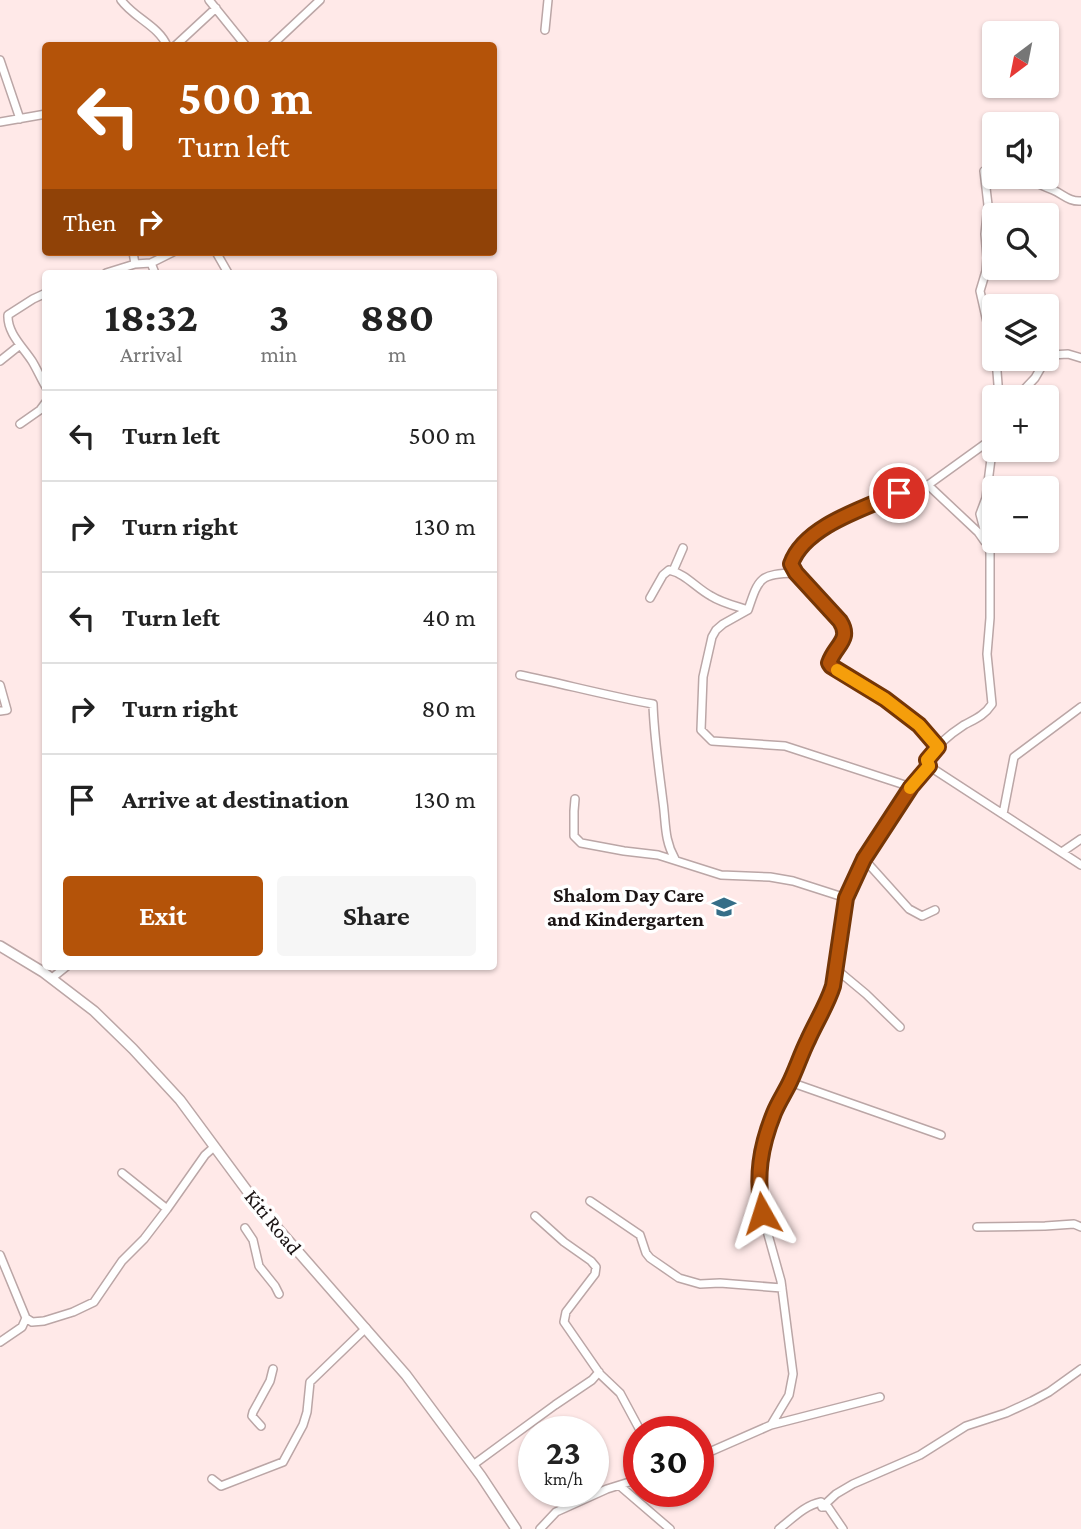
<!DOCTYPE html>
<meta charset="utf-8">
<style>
:root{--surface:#fff;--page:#f6f6f6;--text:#222;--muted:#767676;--line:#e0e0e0;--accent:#b45309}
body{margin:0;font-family:"Crimson Pro",serif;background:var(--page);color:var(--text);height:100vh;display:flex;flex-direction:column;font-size:26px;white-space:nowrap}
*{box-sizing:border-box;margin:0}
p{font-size:23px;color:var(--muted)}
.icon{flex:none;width:38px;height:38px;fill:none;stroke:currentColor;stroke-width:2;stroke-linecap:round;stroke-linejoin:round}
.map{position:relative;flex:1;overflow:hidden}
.sheet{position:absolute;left:42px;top:270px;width:455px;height:700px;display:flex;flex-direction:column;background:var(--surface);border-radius:7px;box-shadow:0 2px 5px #0004}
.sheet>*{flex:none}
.banner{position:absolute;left:42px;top:42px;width:455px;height:214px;border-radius:7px;box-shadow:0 2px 5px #0004;background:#b45309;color:#fff;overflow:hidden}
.needle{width:46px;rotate:212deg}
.tools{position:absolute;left:982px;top:21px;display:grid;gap:14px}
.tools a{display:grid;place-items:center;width:77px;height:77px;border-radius:7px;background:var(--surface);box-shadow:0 2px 5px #0004;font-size:35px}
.speed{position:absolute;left:518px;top:1416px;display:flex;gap:14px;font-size:35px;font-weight:700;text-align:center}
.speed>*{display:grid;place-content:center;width:91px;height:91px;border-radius:50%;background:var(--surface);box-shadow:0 2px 5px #0004;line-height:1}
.speed small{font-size:18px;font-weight:400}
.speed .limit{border:10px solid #d22;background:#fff;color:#111}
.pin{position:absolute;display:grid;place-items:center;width:60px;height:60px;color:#fff;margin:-30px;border:4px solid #fff;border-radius:50%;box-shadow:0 2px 7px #0007}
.me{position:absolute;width:77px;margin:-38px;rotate:354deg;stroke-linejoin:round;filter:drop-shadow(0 0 5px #0008)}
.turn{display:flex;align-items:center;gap:24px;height:147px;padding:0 21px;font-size:32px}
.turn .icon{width:91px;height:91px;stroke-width:2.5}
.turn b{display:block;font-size:49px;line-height:60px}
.then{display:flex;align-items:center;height:66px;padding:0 21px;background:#0003;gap:14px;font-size:26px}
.eta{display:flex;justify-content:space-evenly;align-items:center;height:119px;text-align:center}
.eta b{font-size:42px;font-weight:700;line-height:49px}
.cta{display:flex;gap:14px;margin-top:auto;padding:14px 21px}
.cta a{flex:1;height:80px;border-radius:7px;background:var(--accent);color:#fff;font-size:28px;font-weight:700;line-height:80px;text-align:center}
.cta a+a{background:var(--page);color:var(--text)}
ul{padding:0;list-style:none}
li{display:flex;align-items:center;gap:21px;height:91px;padding:0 21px;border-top:2px solid var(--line)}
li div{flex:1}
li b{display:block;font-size:26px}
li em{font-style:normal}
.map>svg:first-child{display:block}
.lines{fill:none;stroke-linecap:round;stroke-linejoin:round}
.minor-casing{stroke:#bba6a6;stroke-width:10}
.tertiary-casing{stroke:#bba6a6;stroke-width:12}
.minor{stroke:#fff;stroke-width:7}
.tertiary{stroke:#fff;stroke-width:9}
.route-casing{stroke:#753606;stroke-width:18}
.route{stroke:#b45309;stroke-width:12}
.slow{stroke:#f59e0b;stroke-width:12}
.labels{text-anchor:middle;stroke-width:7;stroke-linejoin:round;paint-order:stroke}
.poi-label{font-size:21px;font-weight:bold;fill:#1b1414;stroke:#fff;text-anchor:end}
.street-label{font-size:21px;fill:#1b1414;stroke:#fff}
</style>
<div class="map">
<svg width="1081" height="1529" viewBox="0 0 1081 1529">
<rect width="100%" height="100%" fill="#ffe9e8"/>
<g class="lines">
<g class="minor-casing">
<path id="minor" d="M121 0C134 18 159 26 167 46
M209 0 246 46
M545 30 548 0
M175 46 216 8
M271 46 320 0
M0 60 20 119
M0 122 46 114
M994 172 984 171 988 205 985 234 987 258 986 271 980 291 994 353
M1025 177C1034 182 1042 186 1053 190 1063 194 1069 202 1081 201
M133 252 135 264 151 263 155 273
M216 252 228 273
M151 263 173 252
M106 273 135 264
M46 293 33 299 8 315C7 333 23 347 32 361 37 369 41 379 46 387
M996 359 999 397
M0 361 20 345
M1017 397 1035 378 1046 359 1051 355 1068 354 1081 358
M20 424 40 410 46 402
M994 432 989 441 992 451 986 498 980 514 990 552V618L987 654 992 704C984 716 975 719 964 725 950 734 935 747 926 761L929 766 938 772 1081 865
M928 485 978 532 985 542
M673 571 683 548
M796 573C760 574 759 577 748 610L723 624 716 630 712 637 703 677 701 730 712 741 785 746 911 787
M650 598 663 575 669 570C686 574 696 588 711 596 722 603 736 606 748 610
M520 675C564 684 608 696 653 704 654 737 659 769 663 802 666 823 664 840 675 859
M0 685 7 710 0 711
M938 747 919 725 885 700 831 666 829 663 831 657 845 633 844 627 796 573 791 564C795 550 811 536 823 528 837 518 914 483 928 485L989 441
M575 799 574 811V836L581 843 624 851 658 855 721 875 770 877 793 881 846 898
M1003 814 1014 757 1081 707
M1062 852 1081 839
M864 859 909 909 922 916 935 910
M836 969 866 994 900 1027
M52 978 67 966
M790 1082 941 1135
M122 1173 167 1209
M590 1201 640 1235 646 1253 650 1258 679 1278 700 1284 720 1283 782 1288
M535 1216 564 1242 591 1261 596 1267 595 1274 566 1312 564 1322 600 1374 620 1393 641 1432
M977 1227 1045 1226 1074 1224 1081 1227
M245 1228 253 1240 259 1266 275 1286 279 1294
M0 1255 26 1318 22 1327 0 1342
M26 1318 32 1322 44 1321 73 1312 94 1302 122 1261 144 1239 167 1209 205 1155 214 1147
M771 1425 789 1395 793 1374 781 1281 762 1213 760 1198 758 1181 760 1160 774 1114 789 1085 808 1040 829 998 833 986C838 957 842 928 846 900 851 873 908 784 929 766
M261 1426 252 1416 253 1412 270 1381 273 1369
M698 1457 771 1425 880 1397
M473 1465 555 1405 592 1380 599 1372
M212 1479 221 1486 283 1462 303 1425 307 1412 310 1382 366 1328
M620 1486 670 1529
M822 1507 836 1494 853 1484 920 1455 966 1426 1006 1413 1032 1401 1049 1392 1081 1369
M540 1529 556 1512 565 1508 607 1489 639 1479
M779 1529C792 1519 805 1505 821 1502L822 1507H828L843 1529"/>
</g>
<g class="tertiary-casing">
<path id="tertiary" d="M0 946 43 972 94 1011 133 1049 180 1100 259 1207 406 1375 481 1476 516 1529"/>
</g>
<use href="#minor" class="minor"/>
<use href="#tertiary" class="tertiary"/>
</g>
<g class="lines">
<g class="route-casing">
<path id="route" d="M762 1213C756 1176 760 1148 774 1113 778 1103 784 1094 789 1084 796 1070 801 1054 808 1040 816 1022 827 1005 833 986L846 898 864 859 911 787 929 766 927 760 938 747 919 725 885 699 831 666 829 663C835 645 852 640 840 621L796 573 791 564C804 526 865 508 899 493"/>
</g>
<use href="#route" class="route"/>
<path class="slow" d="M837 670 885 699 919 725 938 747 927 760 929 766 910 788"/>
</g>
<defs>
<g id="school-bare" transform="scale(1.89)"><path d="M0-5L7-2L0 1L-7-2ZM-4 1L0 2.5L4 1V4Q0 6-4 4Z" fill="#356e88" stroke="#fff" stroke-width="2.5" paint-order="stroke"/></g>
</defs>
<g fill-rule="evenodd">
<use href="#school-bare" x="724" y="907"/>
</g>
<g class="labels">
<g class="poi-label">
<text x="704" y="902">Shalom Day Care<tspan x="704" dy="24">and Kindergarten</tspan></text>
</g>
<g class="street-label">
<text transform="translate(273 1222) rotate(51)" y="7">Kiti Road</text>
</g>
</g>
</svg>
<div class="tools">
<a><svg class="needle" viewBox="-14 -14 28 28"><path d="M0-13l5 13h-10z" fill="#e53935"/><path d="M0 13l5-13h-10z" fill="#767676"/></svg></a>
<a><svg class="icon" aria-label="sound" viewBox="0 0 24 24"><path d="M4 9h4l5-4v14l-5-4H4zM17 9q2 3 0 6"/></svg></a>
<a><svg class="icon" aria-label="search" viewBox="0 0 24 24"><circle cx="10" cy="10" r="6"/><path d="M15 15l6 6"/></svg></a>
<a><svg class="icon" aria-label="layers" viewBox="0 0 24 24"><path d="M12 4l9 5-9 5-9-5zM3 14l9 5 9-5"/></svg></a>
<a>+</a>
<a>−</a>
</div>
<div class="speed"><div>23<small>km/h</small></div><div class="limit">30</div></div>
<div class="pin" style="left:899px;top:493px;background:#d93025"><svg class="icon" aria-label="arrive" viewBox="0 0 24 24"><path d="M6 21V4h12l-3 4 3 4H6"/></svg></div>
<svg class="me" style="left:762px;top:1213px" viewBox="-20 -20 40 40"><path d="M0-17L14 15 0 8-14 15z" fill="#b45309" stroke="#fff" stroke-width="4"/></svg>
<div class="banner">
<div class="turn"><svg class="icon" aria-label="left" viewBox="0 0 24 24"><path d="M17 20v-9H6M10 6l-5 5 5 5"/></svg><div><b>500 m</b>Turn left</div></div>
<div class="then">Then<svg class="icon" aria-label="right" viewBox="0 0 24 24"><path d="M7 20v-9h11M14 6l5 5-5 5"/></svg></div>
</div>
<section class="sheet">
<div class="eta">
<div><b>18:32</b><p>Arrival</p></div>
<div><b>3</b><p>min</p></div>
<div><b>880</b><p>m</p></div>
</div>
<ul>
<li><svg class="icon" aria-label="left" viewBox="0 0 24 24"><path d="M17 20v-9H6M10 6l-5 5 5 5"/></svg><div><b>Turn left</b></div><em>500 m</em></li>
<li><svg class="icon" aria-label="right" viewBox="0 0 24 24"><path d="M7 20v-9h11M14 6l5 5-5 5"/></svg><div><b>Turn right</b></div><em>130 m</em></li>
<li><svg class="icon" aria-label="left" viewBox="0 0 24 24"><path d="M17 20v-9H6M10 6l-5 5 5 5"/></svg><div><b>Turn left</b></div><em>40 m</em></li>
<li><svg class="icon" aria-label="right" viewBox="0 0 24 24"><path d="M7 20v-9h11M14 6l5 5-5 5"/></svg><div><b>Turn right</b></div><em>80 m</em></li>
<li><svg class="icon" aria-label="arrive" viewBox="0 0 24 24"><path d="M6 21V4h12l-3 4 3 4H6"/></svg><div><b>Arrive at destination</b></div><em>130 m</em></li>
</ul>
<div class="cta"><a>Exit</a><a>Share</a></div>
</section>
</div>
